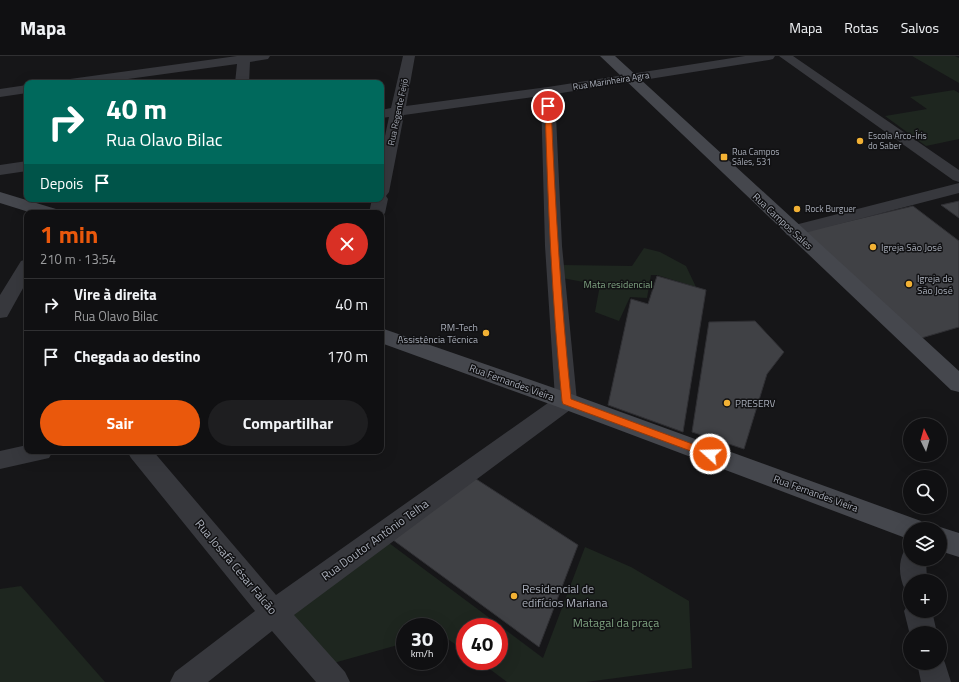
<!DOCTYPE html>
<html lang="pt">
<meta charset="utf-8">
<style>
:root{--surface:#101012;--page:#1e1e20;--text:#f1f3f6;--muted:#9c9d9f;--line:#303032;--accent:#ea580c}
body{margin:0;font-family:"Titillium Web",sans-serif;background:var(--page);color:var(--text);height:100vh;display:flex;flex-direction:column;font-size:15px;white-space:nowrap}
*{box-sizing:border-box;margin:0}
p{font-size:13px;color:var(--muted)}
.icon{flex:none;width:22px;height:22px;fill:none;stroke:currentColor;stroke-width:2;stroke-linecap:round;stroke-linejoin:round}
.map{position:relative;flex:1;overflow:hidden}
.drawer{position:absolute;left:24px;top:154px;width:360px;height:244px;display:flex;flex-direction:column;background:var(--surface);border-radius:8px;box-shadow:0 4px 16px #0002,0 0 0 1px var(--line)}
.drawer>*{flex:none}
.top-card{position:absolute;left:24px;top:24px;width:360px;height:122px;border-radius:8px;box-shadow:0 4px 16px #0002,0 0 0 1px var(--line);background:#00695c;color:#fff;overflow:hidden}
.needle{width:26px;rotate:355deg}
.buttons{position:absolute;left:903px;top:362px;display:grid;gap:8px}
.buttons a{display:grid;place-items:center;width:44px;height:44px;border-radius:50%;background:var(--surface);box-shadow:0 4px 16px #0002,0 0 0 1px var(--line);font-size:20px}
.speed{position:absolute;left:396px;top:562px;display:flex;gap:8px;font-size:20px;font-weight:700;text-align:center}
.speed>*{display:grid;place-content:center;width:52px;height:52px;border-radius:50%;background:var(--surface);box-shadow:0 4px 16px #0002,0 0 0 1px var(--line);line-height:1}
.speed small{font-size:10px;font-weight:400}
.speed .limit{border:6px solid #d22;background:#fff;color:#111}
.pin{position:absolute;display:grid;place-items:center;width:34px;height:34px;color:#fff;margin:-17px;border:2px solid #fff;border-radius:50%;box-shadow:0 1px 4px #0007}
.me{position:absolute;width:44px;margin:-22px;rotate:290deg;stroke-linejoin:round;filter:drop-shadow(0 0 3px #0008)}
.turn{display:flex;align-items:center;gap:14px;height:84px;padding:0 16px;font-size:18px}
.turn .icon{width:52px;height:52px;stroke-width:2.5}
.turn b{display:block;font-size:28px;line-height:34px}
.then{display:flex;align-items:center;height:38px;padding:0 16px;background:#0003;gap:8px;font-size:15px}
.round{display:grid;place-items:center;flex:none;width:42px;height:42px;border-radius:21px;background:var(--page)}
.head{display:flex;align-items:center;justify-content:space-between;height:68px;padding:0 16px}
h1{font-size:24px;font-weight:700;line-height:30px;color:var(--accent)}
.action{display:flex;gap:8px;margin-top:auto;padding:8px 16px}
.action a{flex:1;height:46px;border-radius:24px;background:var(--accent);color:#fff;font-size:16px;font-weight:700;line-height:46px;text-align:center}
.action a+a{background:var(--page);color:var(--text)}
ul{padding:0;list-style:none}
li{display:flex;align-items:center;gap:12px;height:52px;padding:0 16px;border-top:1px solid var(--line)}
li div{flex:1}
li b{display:block;font-size:15px}
li em{font-style:normal}
header{display:flex;align-items:center;gap:24px;box-sizing:border-box;height:56px;padding:0 20px;background:var(--surface);border-bottom:1px solid var(--line)}
header strong{font-size:19px}
nav{display:flex;gap:22px;margin-inline-start:auto;font-size:14px}
.map>svg:first-child{display:block}
.green{fill:#1e261f}
.building{fill:#404145;stroke:#303034}
.lines{fill:none;stroke-linecap:round;stroke-linejoin:round}
.street{fill:#37383d;fill-rule:evenodd}
.secondary{fill:#45474d;fill-rule:evenodd}
.route{fill:#ea580c;stroke:#983908}
.poi-dot{fill:#f2b134;stroke:#111113;stroke-width:1.5}
.labels{text-anchor:middle;stroke-width:3;stroke-linejoin:round;paint-order:stroke}
.far-street-label{font-size:9px;fill:#a8adb8;stroke:#111113}
.far-poi-label{font-size:9px;fill:#a8adb8;stroke:#111113;text-anchor:start}
.street-label{font-size:10px;fill:#a8adb8;stroke:#111113}
.poi-label{font-size:10px;fill:#a8adb8;stroke:#111113;text-anchor:start}
.park-label{font-size:10px;fill:#7fa381;stroke:#111113}
.near-street-label{font-size:12px;fill:#a8adb8;stroke:#111113}
.near-poi-label{font-size:12px;fill:#a8adb8;stroke:#111113;text-anchor:start}
.near-park-label{font-size:12px;fill:#7fa381;stroke:#111113}
</style>
<header>
<strong>Mapa</strong>
<nav><a>Mapa</a><a>Rotas</a><a>Salvos</a></nav>
</header>
<div class="map">
<svg width="959" height="626" viewBox="0 0 959 626">
<rect width="100%" height="100%" fill="#161618"/>
<path class="green" d="M912 0H955L959 2V27Z
M954 34 959 37V83L926 90 885 60 927 53 910 41Z
M644 192 660 196 686 210 696 231 657 219H651L647 242 630 241 619 265 595 256 600 229 562 222V209L632 210Z
M385 484 543 602 585 491 631 511 689 545 692 612 586 626H507L479 605H499V571H465V595L439 577V571H405V587L330 608 287 557Z
M21 530 105 626H0V533Z"/>
<path class="building" d="M959 145V162L941 149Z
M913 150 959 185V271L918 283 802 176Z
M657 220 706 234 683 376 608 349 631 243 648 248Z
M755 265 784 296 767 318 744 393 692 376 709 266Z
M473 421 578 489 539 591 389 481Z"/>
<g class="lines">
<path class="street" d="M237 0H270L268 3 250 6 249 27H235L237 8 99 27H63L65 24 70 23Z
M403 0H415L406 50 548 31 745 0H775L773 3 769 4 555 38 562 190 577 345 574 351 294 559 345 616 350 626H316L272 575 208 626H170L175 616 255 555 131 402 127 395H153L276 539 555 342 545 190 541 40 404 59 389 136 386 140 388 143 385 157 381 161V157H369L372 143H381V99L389 61 381 62V54L391 52Z
M779 0H793L959 114V126L953 124Z
M27 29V37L0 41V33Z
M27 105V115L0 119V109Z
M959 127V137L793 180 787 179 784 175 787 171Z
M27 203V225L7 261 0 262V239L21 205Z
M27 389V395H53L49 402 0 413V395Z
M910 492V503H926L927 525H910V536L905 534C899 521 898 507 904 495Z
M910 545V555H932L937 577H910V579L904 555Z
M940 596 945 607 951 626H921L917 607H940Z"/>
<path class="secondary" d="M600 0H615L959 315V336L951 334Z
M0 136 56 153 59 157H32L0 147Z
M381 272 574 339 921 465 925 473H910V484L903 481 558 351 381 287Z
M940 471 959 477V501L940 495V473H935Z"/>
</g>
<path class="route" d="M548 48 551 50C555 148 561 246 571 343L714 396 715 398 714 401H707L563 348 562 345C552 247 548 149 545 50Z"/>
<g class="poi-dot">
<circle cx="860" cy="85" r="4"/>
<rect x="720" y="97" width="8" height="8" rx="2"/>
<circle cx="797" cy="153" r="4"/>
<circle cx="873" cy="191" r="4"/>
<circle cx="909" cy="228" r="4"/>
<circle cx="486" cy="277" r="4"/>
<circle cx="727" cy="347" r="4"/>
<circle cx="514" cy="540" r="4"/>
</g>
<g class="labels">
<g class="far-street-label">
<text transform="translate(611 25) rotate(-9)" y="3">Rua Marinheira Agra</text>
<text transform="translate(398 56) rotate(-78)" y="3">Rua Regente Feijó</text>
</g>
<g class="far-poi-label">
<text x="868" y="83">Escola Arco-Íris<tspan x="868" dy="10">do Saber</tspan></text>
<text x="732" y="99">Rua Campos<tspan x="732" dy="10">Sáles, 531</tspan></text>
<text x="805" y="156">Rock Burguer</text>
</g>
<g class="street-label">
<text transform="translate(783 165) rotate(43)" y="4">Rua Campos Sales</text>
<text transform="translate(512 326) rotate(20)" y="4">Rua Fernandes Vieira</text>
<text transform="translate(816 437) rotate(20)" y="4">Rua Fernandes Vieira</text>
</g>
<g class="poi-label">
<text x="881" y="195">Igreja São José</text>
<text x="917" y="226">Igreja de<tspan x="917" dy="12">São José</tspan></text>
<text x="478" y="275" text-anchor="end">RM-Tech<tspan x="478" dy="12">Assistência Técnica</tspan></text>
<text x="735" y="351">PRESERV</text>
</g>
<g class="park-label">
<text x="618" y="232">Mata residencial</text>
</g>
<g class="near-street-label">
<text transform="translate(375 484) rotate(-36)" y="4">Rua Doutor Antônio Telha</text>
<text transform="translate(236 511) rotate(50)" y="4">Rua Josafá César Falcão</text>
</g>
<g class="near-poi-label">
<text x="522" y="537">Residencial de<tspan x="522" dy="14">edifícios Mariana</tspan></text>
</g>
<g class="near-park-label">
<text x="616" y="571">Matagal da praça</text>
</g>
</g>
</svg>
<div class="buttons">
<a><svg class="needle" viewBox="-14 -14 28 28"><path d="M0-13l5 13h-10z" fill="#e53935"/><path d="M0 13l5-13h-10z" fill="#9c9d9f"/></svg></a>
<a><svg class="icon" aria-label="search" viewBox="0 0 24 24"><circle cx="10" cy="10" r="6"/><path d="M15 15l6 6"/></svg></a>
<a><svg class="icon" aria-label="layers" viewBox="0 0 24 24"><path d="M12 4l9 5-9 5-9-5zM3 14l9 5 9-5"/></svg></a>
<a>+</a>
<a>−</a>
</div>
<div class="speed"><div>30<small>km/h</small></div><div class="limit">40</div></div>
<div class="pin" style="left:548px;top:50px;background:#d93025"><svg class="icon" aria-label="arrive" viewBox="0 0 24 24"><path d="M6 21V4h12l-3 4 3 4H6"/></svg></div>
<svg class="me" style="left:710px;top:398px" viewBox="-20 -20 40 40"><circle r="17" fill="#ea580c" stroke="#fff" stroke-width="3"/><path d="M0-11L8 9 0 5-8 9z" fill="#fff"/></svg>
<div class="top-card">
<div class="turn"><svg class="icon" aria-label="right" viewBox="0 0 24 24"><path d="M7 20v-9h11M14 6l5 5-5 5"/></svg><div><b>40 m</b>Rua Olavo Bilac</div></div>
<div class="then">Depois<svg class="icon" aria-label="arrive" viewBox="0 0 24 24"><path d="M6 21V4h12l-3 4 3 4H6"/></svg></div>
</div>
<section class="drawer">
<div class="head"><div><h1>1 min</h1><p>210 m · 13:54</p></div><a class="round" style="background:#d93025;color:#fff"><svg class="icon" aria-label="close" viewBox="0 0 24 24"><path d="M6 6l12 12M18 6L6 18"/></svg></a></div>
<ul>
<li><svg class="icon" aria-label="right" viewBox="0 0 24 24"><path d="M7 20v-9h11M14 6l5 5-5 5"/></svg><div><b>Vire à direita</b><p>Rua Olavo Bilac</p></div><em>40 m</em></li>
<li><svg class="icon" aria-label="arrive" viewBox="0 0 24 24"><path d="M6 21V4h12l-3 4 3 4H6"/></svg><div><b>Chegada ao destino</b></div><em>170 m</em></li>
</ul>
<div class="action"><a>Sair</a><a>Compartilhar</a></div>
</section>
</div>
